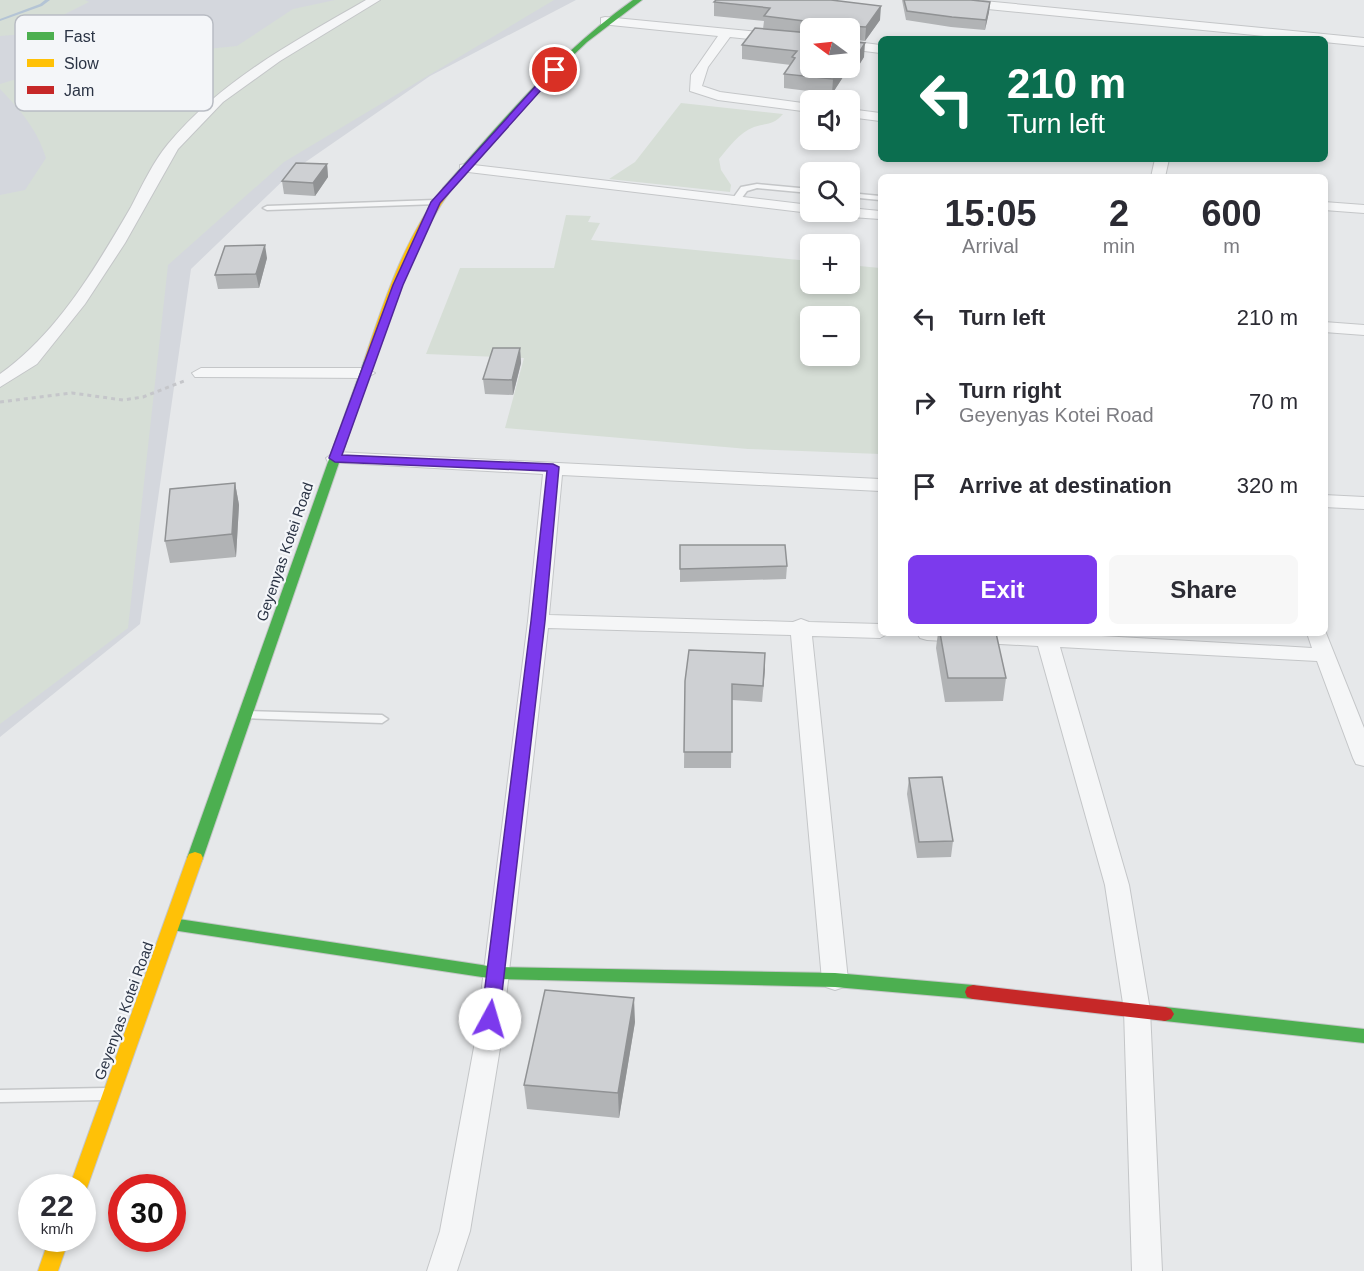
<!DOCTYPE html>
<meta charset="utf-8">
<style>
:root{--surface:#fff;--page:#f7f7f7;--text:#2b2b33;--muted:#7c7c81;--accent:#7c3aed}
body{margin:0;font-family:Helvetica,sans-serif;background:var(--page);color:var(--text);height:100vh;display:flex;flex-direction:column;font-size:22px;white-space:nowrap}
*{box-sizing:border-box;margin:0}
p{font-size:20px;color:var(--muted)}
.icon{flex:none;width:33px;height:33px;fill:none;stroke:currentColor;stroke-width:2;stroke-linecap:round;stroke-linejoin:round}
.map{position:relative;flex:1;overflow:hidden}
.sheet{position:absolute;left:878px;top:174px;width:450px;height:462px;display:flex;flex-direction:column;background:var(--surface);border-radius:9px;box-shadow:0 3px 9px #0003}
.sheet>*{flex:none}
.hud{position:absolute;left:878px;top:36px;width:450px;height:126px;border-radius:9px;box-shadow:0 3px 9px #0003;background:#0b6e4f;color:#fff;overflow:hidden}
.needle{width:39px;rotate:285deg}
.tools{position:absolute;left:800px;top:18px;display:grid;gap:12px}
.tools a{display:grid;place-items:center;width:60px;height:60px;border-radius:9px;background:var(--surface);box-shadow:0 3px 9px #0003;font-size:30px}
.speed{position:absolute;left:18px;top:1174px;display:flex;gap:12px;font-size:30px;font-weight:700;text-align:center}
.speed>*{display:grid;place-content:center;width:78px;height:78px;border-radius:50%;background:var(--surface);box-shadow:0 3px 9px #0003;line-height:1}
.speed small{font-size:15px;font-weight:400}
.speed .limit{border:9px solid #d22;background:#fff;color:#111}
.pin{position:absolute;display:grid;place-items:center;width:51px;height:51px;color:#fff;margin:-26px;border:3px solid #fff;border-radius:50%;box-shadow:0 2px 6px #0007}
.me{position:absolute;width:66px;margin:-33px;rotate:6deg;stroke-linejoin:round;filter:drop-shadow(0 0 4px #0008)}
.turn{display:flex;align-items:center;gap:21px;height:126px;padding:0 30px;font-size:27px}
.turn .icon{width:78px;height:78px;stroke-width:2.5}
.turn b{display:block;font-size:42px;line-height:51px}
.eta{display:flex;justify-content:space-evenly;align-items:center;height:102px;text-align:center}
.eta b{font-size:36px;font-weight:600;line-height:42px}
.primary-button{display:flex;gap:12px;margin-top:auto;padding:12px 30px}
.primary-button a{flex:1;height:69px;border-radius:9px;background:var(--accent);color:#fff;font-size:24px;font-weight:600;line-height:69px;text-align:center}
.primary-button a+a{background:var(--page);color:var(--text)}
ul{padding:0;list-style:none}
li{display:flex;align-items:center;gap:18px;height:84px;padding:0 30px}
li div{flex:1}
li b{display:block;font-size:22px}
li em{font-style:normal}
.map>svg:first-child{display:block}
.built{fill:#d4d7dd}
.green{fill:#d6ded6;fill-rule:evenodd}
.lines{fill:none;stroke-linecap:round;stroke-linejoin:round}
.stream{fill:#b4c4d5;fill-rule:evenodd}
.lane-casing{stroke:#c4c6c8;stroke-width:3}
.street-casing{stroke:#c4c6c8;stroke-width:2}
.fast-casing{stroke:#c4c6c8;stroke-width:2}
.slow-casing{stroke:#c4c6c8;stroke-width:2}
.jam-casing{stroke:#c4c6c8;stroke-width:2}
.path{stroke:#c5c6ca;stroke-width:3;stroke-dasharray:4 4;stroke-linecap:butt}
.lane{fill:#f5f6f7;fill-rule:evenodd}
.street{fill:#f5f6f7;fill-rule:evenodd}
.fast{fill:#4caf50;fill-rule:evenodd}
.slow{fill:#ffc107;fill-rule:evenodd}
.jam{fill:#c62828;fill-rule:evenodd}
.wall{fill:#b1b3b5;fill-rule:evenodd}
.shaded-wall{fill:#909294}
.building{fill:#ced0d3;stroke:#909294;stroke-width:1.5}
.route{fill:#7c3aed;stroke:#51269a;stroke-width:1.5}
.labels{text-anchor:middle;stroke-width:4.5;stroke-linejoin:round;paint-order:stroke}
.street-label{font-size:15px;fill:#2b3445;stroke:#f4f6f9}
.key{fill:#f4f6f9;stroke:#b8bcc3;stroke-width:1.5}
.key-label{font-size:16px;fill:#2b3445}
</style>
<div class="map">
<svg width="1364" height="1271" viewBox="0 0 1364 1271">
<rect width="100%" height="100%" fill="#e6e8ea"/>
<path class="built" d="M0 0H576L430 76 294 170 191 269 140 624 0 737Z"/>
<path class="green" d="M0 0H85L89 2 25 34 0 36Z
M335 0H554L284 162 168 265 128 628 0 724V195L25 190 46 158C37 129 21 111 0 89V84L75 62 108 60 158 70 177 52 237 46 293 9Z
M681 103 783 114C774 125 767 123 754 127 739 133 729 147 719 159L721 170 731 185 730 192 609 179 635 162Z
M566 215 591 216 588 222 600 223 591 240 810 261V284H849V265L880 268V454L748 449 505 428 524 358 426 354 460 268H554ZM810 316H849V356H810Z"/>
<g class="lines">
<path class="stream" d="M45 0H50L42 6 0 21V19L40 4Z"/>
<g class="lane-casing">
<path id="lane" d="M757 184 810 189V193L757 188 747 191 738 203H732L731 201 741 187Z
M849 193 880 196V200L849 197Z
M435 200H438V204L267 210 263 208 267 206Z
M247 711 382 715 388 719 382 723 243 718 241 715Z
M105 1088 110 1090 112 1094 110 1098 105 1100 0 1102V1090Z"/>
</g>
<g class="street-casing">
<path id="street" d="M366 0H380L280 61 223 102 178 149 125 243 85 304 37 364 0 387V374C58 333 96 267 131 207 142 186 153 162 168 144 221 80 295 41 366 0Z
M931 0H973L1364 38V46L1324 42V39H1296L937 4Z
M605 17 810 37V45L730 37 708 67 702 86 720 92 810 104V112L718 100 690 91 691 75 718 36 601 24V18Z
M849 41 880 45V53L849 49Z
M849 109 880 113V121L849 117Z
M1155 159H1169L1165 177H1151Z
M465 164 810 205V212H816L810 213 460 171V165Z
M1324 202 1364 205V213L1324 210Z
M849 208 880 211V219L837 216 830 212H849Z
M1324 322 1364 325V335L1324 332Z
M201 368H366L375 373 366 378 195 377 192 373Z
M335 452 880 479V491L562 475 549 615 793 622 801 619 809 622 880 624V633H889L880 638 812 636 848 980 844 987 835 990 826 987 822 980 791 635 548 628 501 1042 470 1231 457 1271H427L440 1231 475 1042 528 621 543 474 328 462 326 458Z
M1324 495 1364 497V509L1324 507Z
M1324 628 1364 728V766L1356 764 1353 758 1317 661 1060 647 1129 885 1150 1010 1162 1271H1132L1124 1010 1105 885 1038 646 927 640 920 638 917 633H1049L1312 648 1307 633H1324Z"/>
</g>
<g class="fast-casing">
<path id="fast" d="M633 0H642L587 42 563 65 449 192H443V188C502 121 559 52 633 0Z
M369 358 374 361 203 858 201 862H189L187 858 364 361Z
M172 918 495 967 835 973 973 985 979 987 981 992 979 997 973 999 835 987 495 979 172 930 166 928 164 924 166 920Z
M1165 1007 1364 1029V1043L1165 1021 1159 1019 1156 1014 1159 1009Z"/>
</g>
<g class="slow-casing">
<path id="slow" d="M443 188 451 190C414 241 395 302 374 361L369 364 365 363 364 361C384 301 404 239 443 188Z
M195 852 201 854 203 858 87 1188 82 1195V1188H69L187 858 189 854Z
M49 1239H69L58 1271H38Z"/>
</g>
<g class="jam-casing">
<path id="jam" d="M973 985 1165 1007 1171 1009 1174 1014 1171 1019 1165 1021 973 999 967 997 965 992 967 987Z"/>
</g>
<path class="path" d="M0 402 72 393 123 400 143 397 184 381"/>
<use href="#lane" class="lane"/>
<use href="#street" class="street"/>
<use href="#fast" class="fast"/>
<use href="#slow" class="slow"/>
<use href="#jam" class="jam"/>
</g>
<path class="wall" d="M902 0H971L990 2 989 12 985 30 951 27 906 20Z
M714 2 880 20 865 41 857 40V42L864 57 851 78 843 77 832 94 784 88V74L791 65 742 59V45L763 29 764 21 714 16ZM810 28H849V68H810Z
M327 164 328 177 315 196 284 194 282 181Z
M267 258 259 288 218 289 215 275Z
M520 348 521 363 513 395 485 394 483 379Z
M235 483 239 505 236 557 170 563 165 541Z
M680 545 787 566 786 579 680 582Z
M938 633H996L1006 678 1003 701 945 702 936 648Z
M765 653 762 702 732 700 731 768H684L685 681Z
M909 778 953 841 951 857 917 858 907 794Z
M635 1022 619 1118 527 1109 524 1085Z"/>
<path class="shaded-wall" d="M990 2 989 12 985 30 986 20Z
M881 6 880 20 865 41 866 27Z
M865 43 864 57 851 78 852 64Z
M841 68H843V77L832 94 833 79Z
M327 164 328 177 315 196 313 183Z
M265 245 267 258 259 288 256 274Z
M520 348 521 363 513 395 512 380Z
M235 483 239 505 236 557 232 534Z
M765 653V669L762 702 763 686Z
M634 998 635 1022 619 1118 618 1093Z"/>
<path class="building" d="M716 0H831L881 6 866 27 848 26V28H811L812 22 764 16 770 8 714 2Z
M904 0H971L990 2 986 20 952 17 907 11Z
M755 28 810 33V68H841L833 79 784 74 795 58 792 57 797 51 742 45Z
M849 37 857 38 855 42 865 43 852 64H849Z
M296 163 327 164 313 183 282 181Z
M265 245 256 274 215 275 225 246Z
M493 348H520L512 380 483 379Z
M235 483 232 534 165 541 170 489Z
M680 545H785L787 566 680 569Z
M940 633H996L1006 678H948Z
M689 650 765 653 763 686 732 684V752H684L685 681Z
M942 777 953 841 919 842 909 778Z
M545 990 634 998 618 1093 524 1085Z"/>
<path class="route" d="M552 68 559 70 440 203 403 285 342 455 553 464 559 467 545 621 499 1019 496 1024H484L481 1019 531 621 547 471 335 462 329 458 393 285 431 202Z"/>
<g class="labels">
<g class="street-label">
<text transform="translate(285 552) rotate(-71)" y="5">Geyenyas Kotei Road</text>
<text transform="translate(124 1011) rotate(-70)" y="5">Geyenyas Kotei Road</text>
</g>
</g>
<rect x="15" y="15" width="198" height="96" rx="9" class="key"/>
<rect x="27" y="32" width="27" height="8" fill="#4caf50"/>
<rect x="27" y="59" width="27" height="8" fill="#ffc107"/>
<rect x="27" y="86" width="27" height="8" fill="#c62828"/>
<g class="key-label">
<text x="64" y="42">Fast</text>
<text x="64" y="69">Slow</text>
<text x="64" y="96">Jam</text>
</g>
</svg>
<div class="tools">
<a><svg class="needle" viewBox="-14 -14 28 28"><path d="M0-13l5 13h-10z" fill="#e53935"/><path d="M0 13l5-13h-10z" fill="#7c7c81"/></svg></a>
<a><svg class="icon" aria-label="sound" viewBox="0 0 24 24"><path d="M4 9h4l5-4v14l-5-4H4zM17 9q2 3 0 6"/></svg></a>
<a><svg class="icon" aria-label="search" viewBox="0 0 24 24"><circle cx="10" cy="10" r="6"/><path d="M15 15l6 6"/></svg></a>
<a>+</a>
<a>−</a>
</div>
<div class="speed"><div>22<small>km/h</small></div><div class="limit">30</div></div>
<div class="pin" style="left:555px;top:70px;background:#d93025"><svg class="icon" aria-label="arrive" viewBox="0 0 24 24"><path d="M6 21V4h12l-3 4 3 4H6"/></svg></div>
<svg class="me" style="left:490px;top:1019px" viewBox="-20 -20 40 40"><circle r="19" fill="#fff"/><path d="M0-13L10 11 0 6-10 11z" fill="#7c3aed"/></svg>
<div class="hud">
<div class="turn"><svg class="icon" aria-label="left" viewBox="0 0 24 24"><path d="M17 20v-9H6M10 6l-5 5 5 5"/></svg><div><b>210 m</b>Turn left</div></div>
</div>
<section class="sheet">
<div class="eta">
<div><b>15:05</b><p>Arrival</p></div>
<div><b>2</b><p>min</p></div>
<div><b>600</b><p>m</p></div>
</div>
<ul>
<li><svg class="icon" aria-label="left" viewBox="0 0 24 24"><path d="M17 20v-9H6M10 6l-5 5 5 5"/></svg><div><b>Turn left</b></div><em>210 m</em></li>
<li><svg class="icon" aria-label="right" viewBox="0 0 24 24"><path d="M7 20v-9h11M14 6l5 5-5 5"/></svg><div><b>Turn right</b><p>Geyenyas Kotei Road</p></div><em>70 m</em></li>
<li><svg class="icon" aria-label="arrive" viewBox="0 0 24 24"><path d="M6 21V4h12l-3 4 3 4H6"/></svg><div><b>Arrive at destination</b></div><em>320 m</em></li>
</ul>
<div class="primary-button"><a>Exit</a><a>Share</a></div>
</section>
</div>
